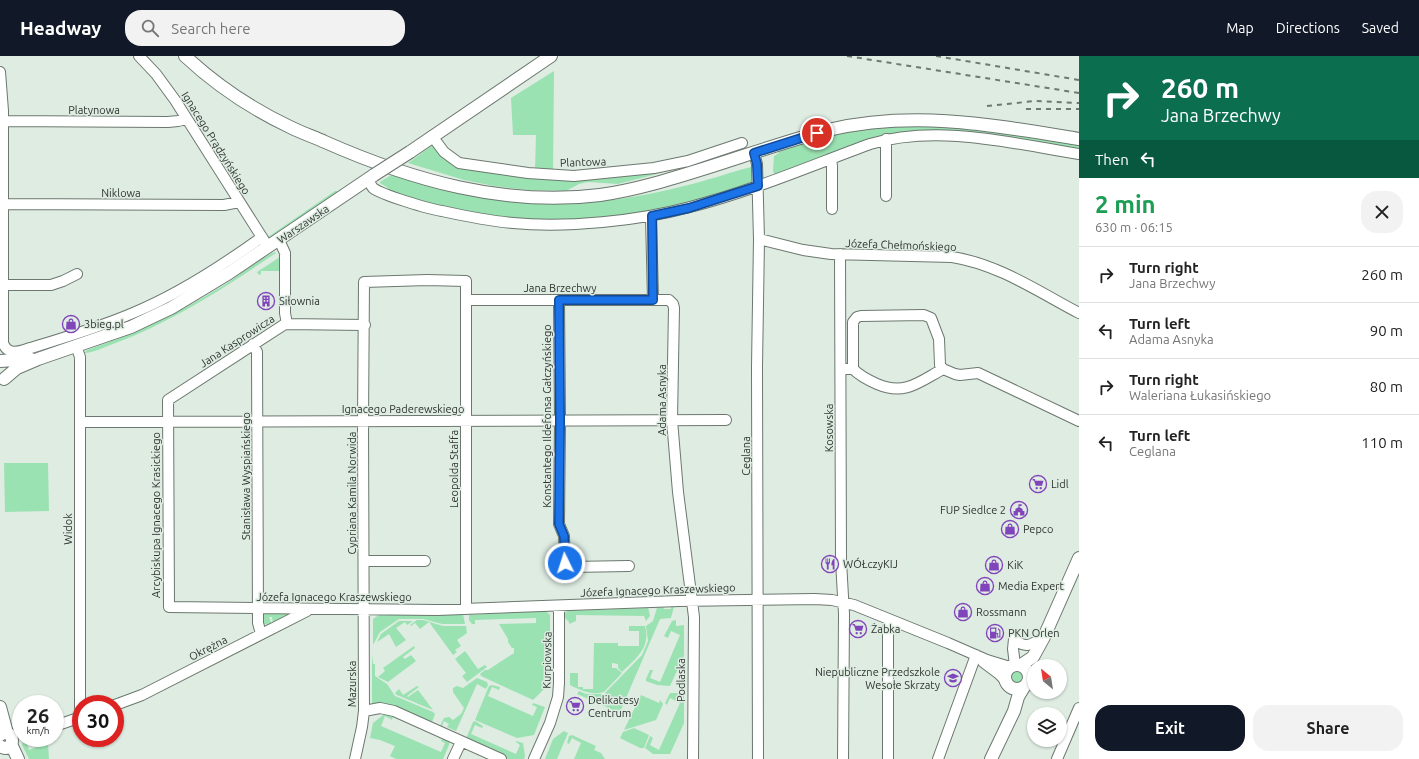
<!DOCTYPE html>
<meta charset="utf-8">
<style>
:root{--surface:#fff;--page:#f2f2f2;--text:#222;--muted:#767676;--line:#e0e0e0;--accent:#111827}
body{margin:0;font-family:Ubuntu,sans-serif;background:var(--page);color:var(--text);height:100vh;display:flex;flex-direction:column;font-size:15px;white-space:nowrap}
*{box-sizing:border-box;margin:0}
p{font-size:13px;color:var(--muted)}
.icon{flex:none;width:22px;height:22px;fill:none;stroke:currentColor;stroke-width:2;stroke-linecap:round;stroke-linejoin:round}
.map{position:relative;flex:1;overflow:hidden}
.drawer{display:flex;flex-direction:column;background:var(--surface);width:340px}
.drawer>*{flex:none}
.banner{background:#0b6e4f;color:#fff;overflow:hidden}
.needle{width:26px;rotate:330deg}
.buttons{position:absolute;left:1027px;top:603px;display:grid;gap:8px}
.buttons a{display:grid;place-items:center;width:40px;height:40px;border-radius:50%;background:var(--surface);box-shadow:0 1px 3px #0004;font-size:20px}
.speed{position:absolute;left:12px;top:639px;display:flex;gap:8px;font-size:20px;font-weight:700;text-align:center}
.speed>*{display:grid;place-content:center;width:52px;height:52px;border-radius:50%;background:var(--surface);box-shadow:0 1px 3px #0004;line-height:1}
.speed small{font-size:10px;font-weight:400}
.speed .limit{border:6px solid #d22;background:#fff;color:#111}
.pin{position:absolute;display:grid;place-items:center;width:34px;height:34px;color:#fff;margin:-17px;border:2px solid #fff;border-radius:50%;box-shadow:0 1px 4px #0007}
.me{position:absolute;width:44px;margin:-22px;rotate:356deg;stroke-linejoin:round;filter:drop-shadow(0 0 3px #0008)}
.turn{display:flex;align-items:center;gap:14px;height:84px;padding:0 16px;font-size:18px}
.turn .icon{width:52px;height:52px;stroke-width:2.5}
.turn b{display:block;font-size:28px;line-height:34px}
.then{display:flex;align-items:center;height:38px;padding:0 16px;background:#0003;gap:8px;font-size:15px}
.round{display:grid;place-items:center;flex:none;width:42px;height:42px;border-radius:16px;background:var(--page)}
.headline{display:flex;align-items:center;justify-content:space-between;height:68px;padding:0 16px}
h1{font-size:24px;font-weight:600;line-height:30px;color:#1e9e55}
.button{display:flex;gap:8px;margin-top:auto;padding:8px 16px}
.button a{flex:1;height:46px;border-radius:16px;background:var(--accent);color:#fff;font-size:16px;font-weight:600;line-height:46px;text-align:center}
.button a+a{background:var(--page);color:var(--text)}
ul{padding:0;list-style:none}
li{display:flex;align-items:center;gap:12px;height:56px;padding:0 16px;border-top:1px solid var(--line)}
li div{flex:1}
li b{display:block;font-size:15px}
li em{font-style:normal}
header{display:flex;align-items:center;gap:24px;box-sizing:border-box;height:56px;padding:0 20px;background:var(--accent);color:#fff}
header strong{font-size:19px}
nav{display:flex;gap:22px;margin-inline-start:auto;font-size:14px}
.search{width:280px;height:36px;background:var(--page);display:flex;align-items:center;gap:10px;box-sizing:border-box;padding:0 14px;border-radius:16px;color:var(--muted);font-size:15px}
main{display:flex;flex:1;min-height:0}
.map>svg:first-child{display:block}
.green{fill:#9be2b2}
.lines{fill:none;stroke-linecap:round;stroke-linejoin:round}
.minor-casing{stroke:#6c786f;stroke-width:12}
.major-casing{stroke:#6c786f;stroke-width:14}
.minor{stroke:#fff;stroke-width:10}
.major{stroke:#fff;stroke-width:12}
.rail{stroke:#6f7871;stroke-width:2;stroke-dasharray:5 5;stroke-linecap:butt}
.major-bridge-casing{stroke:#6c786f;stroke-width:14;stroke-linecap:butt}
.major-bridge{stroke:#fff;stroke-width:12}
.route-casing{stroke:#114b97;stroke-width:10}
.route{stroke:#1a73e8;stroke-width:7}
.labels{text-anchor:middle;stroke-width:3;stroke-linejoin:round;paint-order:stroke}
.street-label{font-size:11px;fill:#2e332f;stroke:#deece2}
.poi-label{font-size:11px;fill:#2e332f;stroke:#deece2;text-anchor:start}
</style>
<header>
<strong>Headway</strong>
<div class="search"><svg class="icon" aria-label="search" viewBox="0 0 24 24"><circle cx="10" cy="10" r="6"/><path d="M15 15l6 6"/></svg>Search here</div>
<nav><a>Map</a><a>Directions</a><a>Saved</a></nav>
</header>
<main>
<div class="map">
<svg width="1079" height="703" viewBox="0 0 1079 703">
<rect width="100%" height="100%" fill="#deece2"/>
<path class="green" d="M554 15 553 116 535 114 536 79H513L511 42Z
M953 69 1079 88V95L899 79 775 119 773 115 774 100 779 97 778 95C806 87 835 77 864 72 893 68 924 69 953 69Z
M434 88 455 107 586 121 741 92 653 119 618 128 588 126 579 128 566 135 528 134 494 130 464 124 408 107Z
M751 111 753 113V127L744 131 656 155 578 165 516 164 455 156 387 135 388 132 380 127V126L393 118C424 126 455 136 487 142 549 154 623 146 684 130 706 125 728 117 751 111Z
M335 135H337L338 136 273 181 269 182 268 181Z
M275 196 276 197C224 232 172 266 113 288 104 291 93 297 84 297L87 294C133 278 177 258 219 232 237 222 257 204 275 196Z
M280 201 281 203 280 219 279 215H261V218L259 219 257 216Z
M4 407H48L49 455 5 456Z
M663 551 664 553H671V551H674L671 562 660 563 620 656 628 659 627 660 577 638 579 635 586 638H604L605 640 607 639 605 637 642 599 648 585 646 570 653 565 657 552Z
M648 552 649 555 650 560 646 565 644 560 576 559V565L569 568V566L565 562V557L568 555Z
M546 555 550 559V621H546L545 632 533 644 481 620 480 618 485 614H488L514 597V592H512L508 586V583L499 568 536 567V562L475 564V568H472L469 564V559Z
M267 556 290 557V559L273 568 272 561H269L272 569 268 570 263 567V559Z
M380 558H463L465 568H442L423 563H399L380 576 373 589V563Z
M417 564H423L443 570H466L467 577 457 584 461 590 455 594 457 596 453 599 429 566 420 573 415 567 411 570 410 569Z
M676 564V570L684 569V600L670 630 657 629 646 625V623L650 614H653L650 622 660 626 680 579 671 575 668 582 664 580 672 565Z
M399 565H413L407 569 405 566 396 572 406 584 396 591 389 578 377 586 381 578Z
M629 570H645C651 592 636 602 622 616L618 612V608L612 607V612H616L622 617 604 636C592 640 580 634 570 629V617H578V631H583V633H593L594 587H618V590H639V575H629Z
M414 590 415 592 403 601 405 603 411 599 416 605 388 626 378 621 385 615 383 612Z
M465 595 478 613 485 609 487 611 467 626 462 620 466 617 455 603Z
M372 598 373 608H375V620L387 628 395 640 433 656 435 658 432 666 393 649 391 653 372 651Z
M1008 620a8 8 0 1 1 16 0a8 8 0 1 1-16 0Z
M477 622 487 626 488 629 486 633 477 628 456 675 447 671 449 668 444 665 442 670H440L444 662 449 661 453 664 461 658 464 652 453 636V632L457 630 463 632Z
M492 629 500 631 499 634 492 631 488 640 533 660 537 651 532 649 533 647 545 651 534 679 517 682 475 664 489 630Z
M417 630 419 631 407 640 408 641 418 634 433 654 397 639 395 637 399 633 403 639Z
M670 637H684V667L670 698H653L645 692 650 680 653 682 650 689 659 694 680 647 670 642 667 649 665 647Z
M641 639 659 647 660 644 663 648 656 664 624 674Z
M387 656 394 657 392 664 385 660 381 670 441 696 445 687 441 685 443 681 450 683 449 689 443 703H396L390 700 395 690 380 684 370 682 373 667Z
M475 665 483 670 482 672 475 669 471 678 516 698 520 689 516 686V685L523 687 525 700 524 703H506L465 685 473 666Z
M634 672 649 679 644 692H640L620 682 623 676Z
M564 675 568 677 557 703H545L553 683Z
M572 679 596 690 594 694 601 697 605 703H574L581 687 572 682 569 688 567 687 569 680Z
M26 684 29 694 48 687 49 703H29L22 689 23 686Z"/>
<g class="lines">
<g class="minor-casing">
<path id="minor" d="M139 0 156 18 175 44 265 186
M0 16 3 55V287C7 297 14 297 24 294 60 283 98 272 133 257 179 238 222 210 262 181
M0 65 168 66 178 65 187 63
M432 80 444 96 459 107 528 117 574 120 654 112 688 105 742 87
M754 97 757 108 759 183 757 311 758 703
M831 103 832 110V153
M368 124C370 126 371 130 373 132 382 139 429 153 442 155 465 160 489 165 513 167 567 172 638 165 690 151 752 135 810 110 870 88 937 68 1011 87 1079 98
M886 140V83
M3 148 224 149 239 146
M651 160 653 244H669L673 248 674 252 672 364 678 436 694 561 693 703
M759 183 803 194 831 198 952 201C998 208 1039 236 1079 257
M279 184 285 197V257L287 268
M840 198 841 505 844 558 843 703
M0 229H51L63 225 77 218
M466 244H653
M559 244 560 365 559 468 564 480 565 507 571 511 629 510
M365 269 285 268 168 344 169 551 437 554 679 545 815 543 832 544 854 549 948 587 987 604 1010 611
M253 288 257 296 258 567 261 578
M76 290 80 301V651L81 656
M841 313H853V266L857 261 861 260 924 259 931 262 939 283 940 309 943 313 955 318 960 319 978 317 1079 365
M853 313C860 320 868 324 877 328 905 340 919 326 943 313
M80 366 726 364
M364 505H425
M1014 583C1026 594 1032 588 1044 581
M1014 583 1013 593 1015 609
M983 606 999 618 1005 624
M115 649 142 639 307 555
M364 655 380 652 394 655 501 703
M55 670 81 661
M355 703 362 671 364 655 363 365 364 226 427 224 466 225V553
M453 703 461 686
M534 703 550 667 558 641 559 627V550
M888 703V572L890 564
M938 703 976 599
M1057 703 1079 652"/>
</g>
<g class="major-casing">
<path id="major" d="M185 0C216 29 252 53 290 71 302 77 314 81 325 86 411 124 505 151 600 139 636 134 671 123 706 112 747 99 787 85 828 74 915 54 993 69 1079 83
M410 96 551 0
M0 305 31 303
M4 323 17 312 38 303 131 271 171 252 229 217 374 119
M1005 621a12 12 0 1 1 24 0a12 12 0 1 1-24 0Z
M1021 609 1033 601 1044 581 1079 502
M0 651 7 677
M0 679C16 669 16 700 0 690
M11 688 18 703
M991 703 1014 655 1018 641 1024 631"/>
</g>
<use href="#minor" class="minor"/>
<use href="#major" class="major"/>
<path class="rail" d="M847 0 1079 37
M936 0 1079 24
M987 50 1035 45 1079 47
M1026 53H1079"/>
<g class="major-bridge-casing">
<path id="major-bridge" d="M374 119 410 96"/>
</g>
<use href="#major-bridge" class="major-bridge"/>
</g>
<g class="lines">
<g class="route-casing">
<path id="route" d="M565 507 564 480 559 468 560 365 559 244H653L652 160 689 152 758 130 757 108 754 97 817 77"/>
</g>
<use href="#route" class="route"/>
</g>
<defs>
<g id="building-ring" transform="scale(0.9)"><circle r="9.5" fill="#deece2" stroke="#8145bb" stroke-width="1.5"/><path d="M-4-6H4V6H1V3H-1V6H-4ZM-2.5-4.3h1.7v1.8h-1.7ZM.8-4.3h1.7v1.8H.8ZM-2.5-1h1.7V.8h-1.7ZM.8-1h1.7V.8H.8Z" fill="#8145bb"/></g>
<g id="shop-ring" transform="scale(0.9)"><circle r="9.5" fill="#deece2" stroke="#8145bb" stroke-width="1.5"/><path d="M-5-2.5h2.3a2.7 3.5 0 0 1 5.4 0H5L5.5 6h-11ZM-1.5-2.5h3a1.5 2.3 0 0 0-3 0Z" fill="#8145bb"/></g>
<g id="supermarket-ring" transform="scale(0.9)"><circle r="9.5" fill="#deece2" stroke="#8145bb" stroke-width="1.5"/><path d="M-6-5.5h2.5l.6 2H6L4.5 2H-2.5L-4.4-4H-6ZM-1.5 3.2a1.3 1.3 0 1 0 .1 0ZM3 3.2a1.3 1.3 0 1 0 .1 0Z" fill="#8145bb"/></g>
<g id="civic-ring" transform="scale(0.9)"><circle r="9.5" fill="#deece2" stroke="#8145bb" stroke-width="1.5"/><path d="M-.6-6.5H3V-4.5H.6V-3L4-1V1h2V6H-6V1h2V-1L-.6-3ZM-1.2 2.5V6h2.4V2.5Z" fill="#8145bb"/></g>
<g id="restaurant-ring" transform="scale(0.9)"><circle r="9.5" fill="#deece2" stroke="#8145bb" stroke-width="1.5"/><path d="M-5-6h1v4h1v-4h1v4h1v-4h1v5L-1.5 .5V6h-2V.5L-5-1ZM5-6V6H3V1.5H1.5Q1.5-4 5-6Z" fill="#8145bb"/></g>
<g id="fuel-ring" transform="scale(0.9)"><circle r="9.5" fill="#deece2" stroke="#8145bb" stroke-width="1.5"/><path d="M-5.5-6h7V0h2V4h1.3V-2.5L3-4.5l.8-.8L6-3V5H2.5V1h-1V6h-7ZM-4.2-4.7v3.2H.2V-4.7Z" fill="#8145bb"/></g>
<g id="school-ring" transform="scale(0.9)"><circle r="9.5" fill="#deece2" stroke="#8145bb" stroke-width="1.5"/><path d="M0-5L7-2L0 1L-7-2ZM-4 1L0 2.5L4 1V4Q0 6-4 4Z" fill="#8145bb"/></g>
</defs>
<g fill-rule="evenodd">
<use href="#building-ring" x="266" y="245"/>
<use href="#shop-ring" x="71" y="268"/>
<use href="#supermarket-ring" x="1038" y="428"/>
<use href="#civic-ring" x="1019" y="454"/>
<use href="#shop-ring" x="1010" y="473"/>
<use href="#restaurant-ring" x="830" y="508"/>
<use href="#shop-ring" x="994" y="509"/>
<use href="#shop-ring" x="985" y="530"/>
<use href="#shop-ring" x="963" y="556"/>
<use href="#supermarket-ring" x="858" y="573"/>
<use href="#fuel-ring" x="995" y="577"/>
<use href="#school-ring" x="953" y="622"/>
<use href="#supermarket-ring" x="575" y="650"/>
</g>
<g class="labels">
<g class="street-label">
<text x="94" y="58">Platynowa</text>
<text transform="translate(216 87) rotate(58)" y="4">Ignacego Prądzyńskiego</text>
<text transform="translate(583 106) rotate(-2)" y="4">Plantowa</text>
<text x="121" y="141">Niklowa</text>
<text transform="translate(303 168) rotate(-34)" y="4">Warszawska</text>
<text transform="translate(901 189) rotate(2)" y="4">Józefa Chełmońskiego</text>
<text x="560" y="236">Jana Brzechwy</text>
<text transform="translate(237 285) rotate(-33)" y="4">Jana Kasprowicza</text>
<text transform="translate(662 344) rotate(-90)" y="4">Adama Asnyka</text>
<text x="403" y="357">Ignacego Paderewskiego</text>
<text transform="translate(547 360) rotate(-90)" y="4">Konstantego Ildefonsa Gałczyńskiego</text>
<text transform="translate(829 372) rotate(-90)" y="4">Kosowska</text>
<text transform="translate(746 400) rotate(-90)" y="4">Ceglana</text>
<text transform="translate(454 413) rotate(-90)" y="4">Leopolda Staffa</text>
<text transform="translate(246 420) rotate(-90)" y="4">Stanisława Wyspiańskiego</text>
<text transform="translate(352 437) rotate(-90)" y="4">Cypriana Kamila Norwida</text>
<text transform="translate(156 459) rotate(-90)" y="4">Arcybiskupa Ignacego Krasickiego</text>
<text transform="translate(68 473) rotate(-90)" y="4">Widok</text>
<text transform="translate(658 534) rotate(-2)" y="4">Józefa Ignacego Kraszewskiego</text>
<text x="334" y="545">Józefa Ignacego Kraszewskiego</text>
<text transform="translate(208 592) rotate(-27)" y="4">Okrężna</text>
<text transform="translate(547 604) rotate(-89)" y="4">Kurpiowska</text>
<text transform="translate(681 624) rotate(-90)" y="4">Podlaska</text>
<text transform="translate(352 628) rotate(-90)" y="4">Mazurska</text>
</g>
<g class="poi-label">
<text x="279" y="249">Siłownia</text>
<text x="84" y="272">3bieg.pl</text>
<text x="1051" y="432">Lidl</text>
<text x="1006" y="458" text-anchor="end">FUP Siedlce 2</text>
<text x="1023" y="477">Pepco</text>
<text x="843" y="512">WÓŁczyKIJ</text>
<text x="1007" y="513">KiK</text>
<text x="998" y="534">Media Expert</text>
<text x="976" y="560">Rossmann</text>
<text x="871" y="577">Żabka</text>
<text x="1008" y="581">PKN Orlen</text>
<text x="940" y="620" text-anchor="end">Niepubliczne Przedszkole<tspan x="940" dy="13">Wesołe Skrzaty</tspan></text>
<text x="588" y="648">Delikatesy<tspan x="588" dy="13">Centrum</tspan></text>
</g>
</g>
</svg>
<div class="buttons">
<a><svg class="needle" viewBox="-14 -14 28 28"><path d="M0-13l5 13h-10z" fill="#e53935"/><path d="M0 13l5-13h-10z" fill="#767676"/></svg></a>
<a><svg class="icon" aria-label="layers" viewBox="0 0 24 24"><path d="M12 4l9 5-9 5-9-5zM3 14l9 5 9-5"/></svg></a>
</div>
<div class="speed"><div>26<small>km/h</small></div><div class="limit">30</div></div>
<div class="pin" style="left:817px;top:77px;background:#d93025"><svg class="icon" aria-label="arrive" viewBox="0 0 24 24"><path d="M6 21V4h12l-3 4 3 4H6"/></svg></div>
<svg class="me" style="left:565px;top:507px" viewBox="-20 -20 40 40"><circle r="17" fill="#1a73e8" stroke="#fff" stroke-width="3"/><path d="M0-11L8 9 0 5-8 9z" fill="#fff"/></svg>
</div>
<section class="drawer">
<div class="banner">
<div class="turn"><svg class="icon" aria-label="right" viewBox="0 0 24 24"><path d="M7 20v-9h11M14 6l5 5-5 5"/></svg><div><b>260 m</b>Jana Brzechwy</div></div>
<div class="then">Then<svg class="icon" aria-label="left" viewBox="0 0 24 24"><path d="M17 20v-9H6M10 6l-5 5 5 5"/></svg></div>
</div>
<div class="headline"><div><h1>2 min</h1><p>630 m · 06:15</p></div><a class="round"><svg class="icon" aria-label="close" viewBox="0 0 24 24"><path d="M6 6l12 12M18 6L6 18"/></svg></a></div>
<ul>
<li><svg class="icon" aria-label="right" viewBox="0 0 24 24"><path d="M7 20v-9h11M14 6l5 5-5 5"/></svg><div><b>Turn right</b><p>Jana Brzechwy</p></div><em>260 m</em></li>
<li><svg class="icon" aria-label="left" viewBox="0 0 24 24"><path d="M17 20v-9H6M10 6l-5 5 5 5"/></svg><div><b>Turn left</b><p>Adama Asnyka</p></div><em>90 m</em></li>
<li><svg class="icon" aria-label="right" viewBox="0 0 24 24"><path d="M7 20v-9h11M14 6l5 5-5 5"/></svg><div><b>Turn right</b><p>Waleriana Łukasińskiego</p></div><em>80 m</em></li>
<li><svg class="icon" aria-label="left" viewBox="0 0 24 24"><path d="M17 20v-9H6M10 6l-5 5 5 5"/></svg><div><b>Turn left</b><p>Ceglana</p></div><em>110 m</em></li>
</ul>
<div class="button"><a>Exit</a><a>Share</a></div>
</section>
</main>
